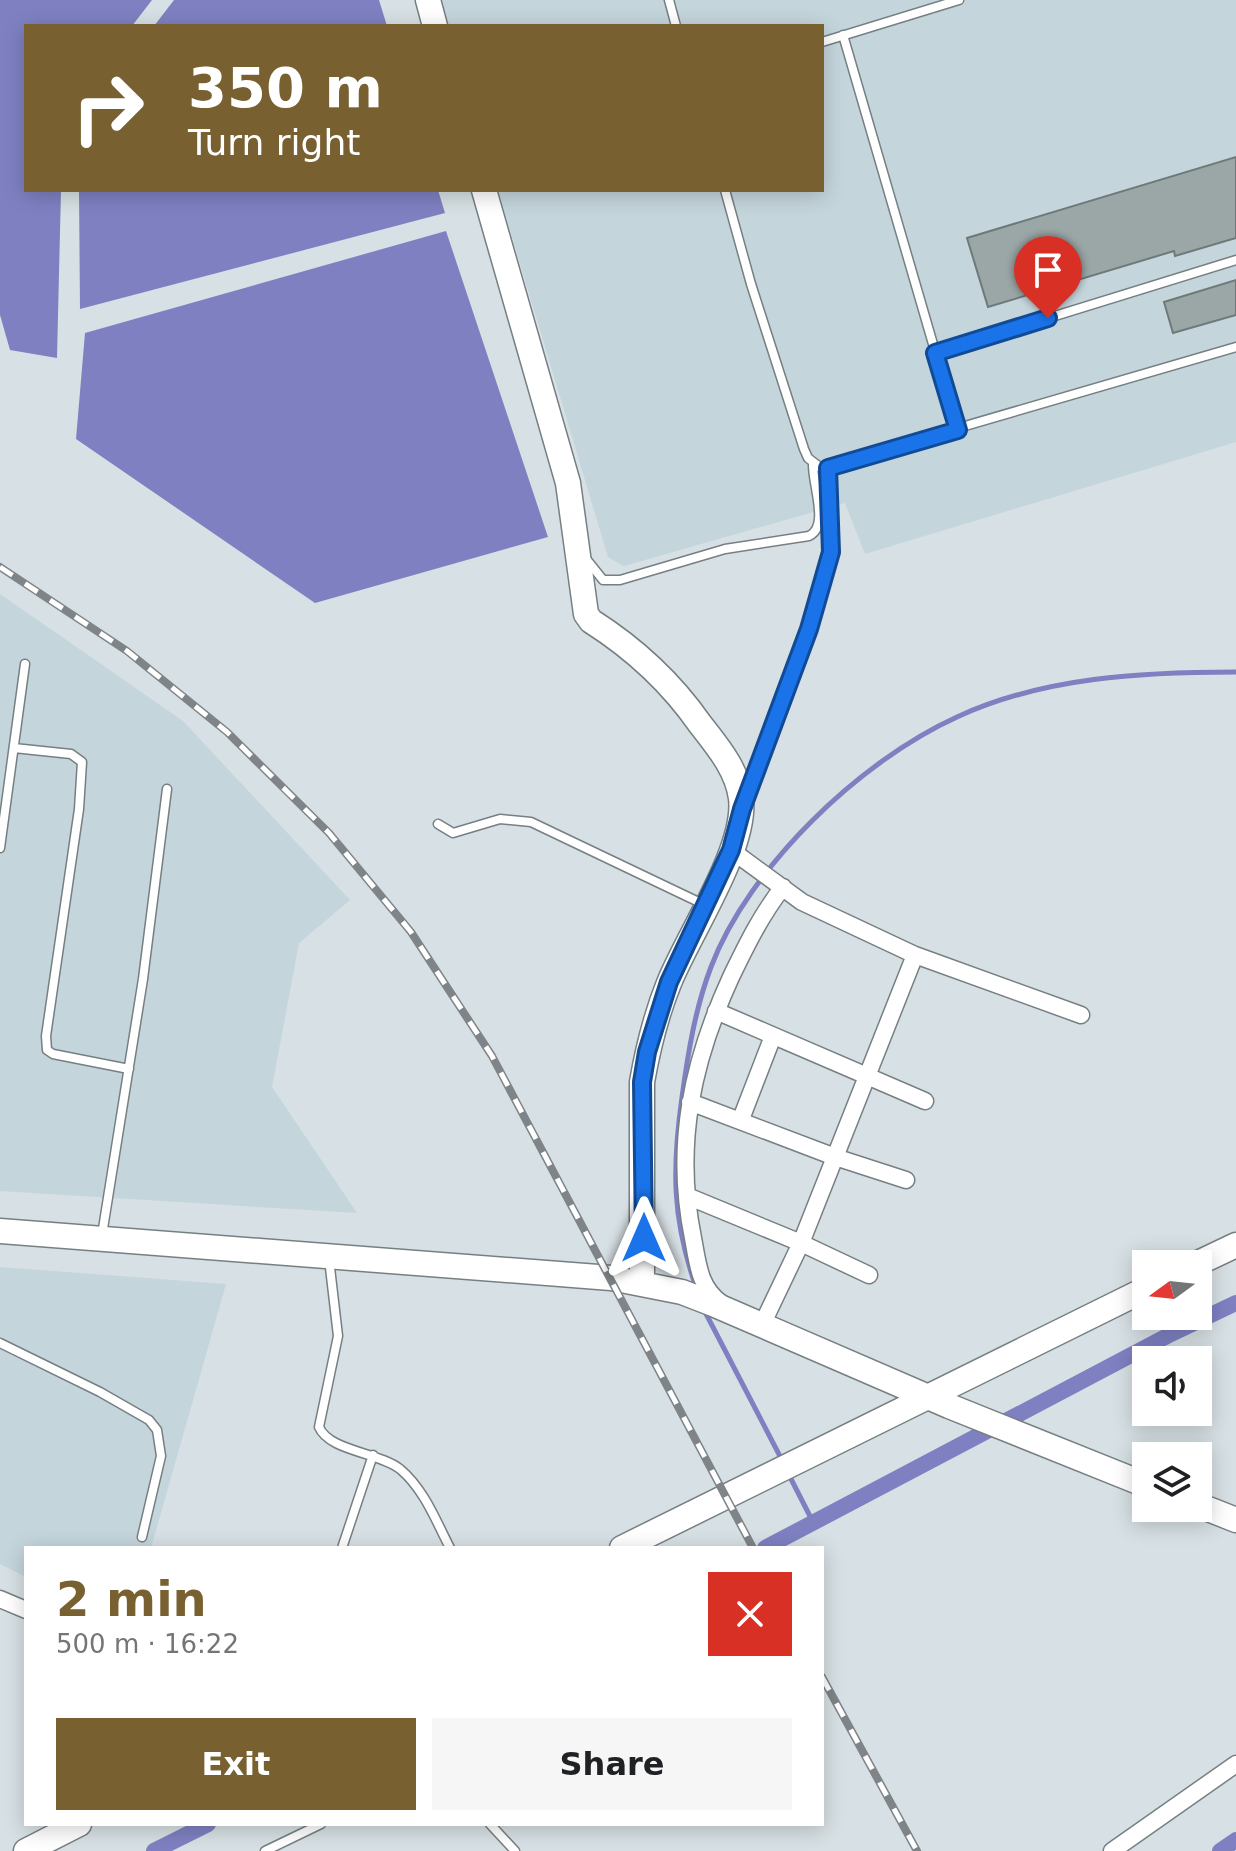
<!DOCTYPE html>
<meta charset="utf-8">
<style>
:root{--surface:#fff;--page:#f6f6f6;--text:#202124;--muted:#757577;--accent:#786031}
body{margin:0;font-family:"DejaVu Sans",sans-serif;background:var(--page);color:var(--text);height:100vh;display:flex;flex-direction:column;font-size:30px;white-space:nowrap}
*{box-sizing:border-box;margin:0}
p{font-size:26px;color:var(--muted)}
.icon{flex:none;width:44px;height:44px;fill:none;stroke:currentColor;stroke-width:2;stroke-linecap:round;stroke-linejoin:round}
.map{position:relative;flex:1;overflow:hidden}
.details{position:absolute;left:24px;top:1546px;width:800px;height:280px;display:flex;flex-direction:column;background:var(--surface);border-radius:0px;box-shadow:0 4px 20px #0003}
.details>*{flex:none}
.banner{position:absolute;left:24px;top:24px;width:800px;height:168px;border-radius:0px;box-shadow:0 4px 20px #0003;background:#786031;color:#fff;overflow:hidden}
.needle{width:52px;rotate:255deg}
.buttons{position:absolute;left:1132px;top:1250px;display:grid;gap:16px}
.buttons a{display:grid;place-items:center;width:80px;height:80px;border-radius:0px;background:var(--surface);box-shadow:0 4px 20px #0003;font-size:40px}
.pin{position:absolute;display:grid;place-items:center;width:68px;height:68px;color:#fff;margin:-82px -34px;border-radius:50% 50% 50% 0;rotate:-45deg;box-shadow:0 0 8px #0007}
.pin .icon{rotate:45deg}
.me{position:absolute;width:88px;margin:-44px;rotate:0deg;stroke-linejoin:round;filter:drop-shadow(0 0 6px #0008)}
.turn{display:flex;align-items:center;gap:28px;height:168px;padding:0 32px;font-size:36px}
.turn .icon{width:104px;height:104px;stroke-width:2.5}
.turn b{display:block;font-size:56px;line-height:68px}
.round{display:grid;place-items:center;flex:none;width:84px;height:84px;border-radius:0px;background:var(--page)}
.head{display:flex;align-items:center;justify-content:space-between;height:136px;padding:0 32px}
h1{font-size:48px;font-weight:700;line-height:60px;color:var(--accent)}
.cta{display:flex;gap:16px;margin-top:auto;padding:16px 32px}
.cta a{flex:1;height:92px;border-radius:0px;background:var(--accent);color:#fff;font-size:32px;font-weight:700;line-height:92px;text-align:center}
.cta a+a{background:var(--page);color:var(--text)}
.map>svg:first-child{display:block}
.built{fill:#c4d5dc}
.water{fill:#7e80c2}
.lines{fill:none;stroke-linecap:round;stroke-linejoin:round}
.stream{stroke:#7e80c2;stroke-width:5}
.canal{stroke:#7e80c2;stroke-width:16}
.building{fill:#9ba6a6;stroke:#6f7979;stroke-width:2}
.lane-casing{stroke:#767f82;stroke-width:11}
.street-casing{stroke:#767f82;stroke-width:19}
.secondary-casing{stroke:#767f82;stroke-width:27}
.lane{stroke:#fff;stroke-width:8}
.street{stroke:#fff;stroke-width:16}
.secondary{stroke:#fff;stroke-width:24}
.rail-casing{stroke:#7e8487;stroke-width:8}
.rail{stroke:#fff;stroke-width:5;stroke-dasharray:15;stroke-linecap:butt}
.route-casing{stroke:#114b97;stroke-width:20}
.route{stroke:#1a73e8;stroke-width:14}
</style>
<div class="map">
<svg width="1236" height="1851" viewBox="0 0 1236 1851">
<rect width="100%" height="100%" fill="#d7e0e4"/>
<path class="built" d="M441 0H1236V442L865 554 845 503 624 566 608 557 498 190H822V26H449Z
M0 594 183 721 350 900 299 943 272 1087 357 1213 0 1191Z
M0 1267 226 1284 151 1548H26V1577L0 1564Z"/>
<path class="water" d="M0 0H152L132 26H26V190H61L57 358 10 350 0 315Z
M174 0H379L387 26H154Z
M79 190H438L445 213 80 309Z
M446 231 548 537 315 603 76 439 85 333Z"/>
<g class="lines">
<path class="stream" d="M696 1287C672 1219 672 1168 682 1097 688 1053 695 1009 711 967 749 867 860 761 957 717 1043 677 1143 672 1236 672
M703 1308 783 1462
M789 1475 814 1524"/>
<path class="canal" d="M765 1548 1171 1334 1236 1303
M154 1851 208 1824
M1220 1851 1236 1840"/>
</g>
<path class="building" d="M1236 157V238L1175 256 1174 251 988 307 967 238Z
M1236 280V315L1173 333 1164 302Z"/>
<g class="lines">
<g class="lane-casing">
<path id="lane" d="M669 0 676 26
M843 35 958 430
M822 42 959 0
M725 190 751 284 804 449 808 458 821 468 1236 347
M935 353 1236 260
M587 560 603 580H620L725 549 809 536C830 526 812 485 813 463
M14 748 71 754 82 762 79 809 46 1036 47 1050 53 1054 129 1069
M747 797 809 629 831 552 828 468
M438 824 453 833 500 819 531 822 705 905
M0 848 25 664
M102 1235 143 979 167 789
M329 1259 338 1336 319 1427C329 1451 378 1452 400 1469 424 1489 436 1521 450 1548
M0 1343 100 1392 149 1420 157 1430 161 1456 142 1537
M342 1548 373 1455
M490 1824 515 1851
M265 1851 321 1824"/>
</g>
<g class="street-casing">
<path id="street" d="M731 850 802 902 915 955 1081 1015
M716 1011 925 1101
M690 1102 835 1157 906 1180
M741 1119 773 1036
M687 1196 801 1243 869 1275
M721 1303C699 1287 698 1264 693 1238 674 1145 692 1062 731 977 746 946 761 915 783 887
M761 1327 801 1243 915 955
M0 1599 26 1610
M1112 1851 1236 1764"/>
</g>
<g class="secondary-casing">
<path id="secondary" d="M428 0 435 26
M484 190 568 483 586 614 591 621C635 649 670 681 700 724 717 746 737 769 741 798 747 849 689 933 669 983 656 1015 648 1048 642 1082V1284
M0 1231 611 1278 682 1292 713 1304 949 1406 1146 1485
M1196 1264 1236 1245
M1198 1505 1236 1520
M622 1548 1146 1289
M26 1851 79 1824"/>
</g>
<use href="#lane" class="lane"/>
<use href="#street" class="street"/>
<use href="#secondary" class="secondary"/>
<g class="rail-casing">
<path id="rail" d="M0 567 127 651 227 732 329 833 411 932 492 1056 753 1548
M822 1677 917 1851"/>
</g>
<use href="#rail" class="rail"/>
</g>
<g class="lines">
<g class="route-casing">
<path id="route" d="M644 1238 642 1082 647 1052 669 982 731 850 742 809 809 629 831 552 828 468 958 430 935 353 1048 318"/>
</g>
<use href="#route" class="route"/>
</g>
</svg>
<div class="buttons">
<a><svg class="needle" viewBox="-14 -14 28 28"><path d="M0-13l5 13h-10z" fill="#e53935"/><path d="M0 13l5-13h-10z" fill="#757577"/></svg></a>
<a><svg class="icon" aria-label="sound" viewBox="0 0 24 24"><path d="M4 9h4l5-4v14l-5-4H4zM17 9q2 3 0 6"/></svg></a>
<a><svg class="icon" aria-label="layers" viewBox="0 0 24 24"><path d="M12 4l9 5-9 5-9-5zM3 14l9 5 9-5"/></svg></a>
</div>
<div class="pin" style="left:1048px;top:318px;background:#d93025"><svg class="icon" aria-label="arrive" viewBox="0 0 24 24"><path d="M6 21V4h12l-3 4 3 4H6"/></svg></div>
<svg class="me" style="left:644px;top:1238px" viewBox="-20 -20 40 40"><path d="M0-17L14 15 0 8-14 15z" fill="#1a73e8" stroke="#fff" stroke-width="4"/></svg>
<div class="banner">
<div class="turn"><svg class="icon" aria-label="right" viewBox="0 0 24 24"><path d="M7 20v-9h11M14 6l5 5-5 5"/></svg><div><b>350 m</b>Turn right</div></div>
</div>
<section class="details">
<div class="head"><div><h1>2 min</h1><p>500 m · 16:22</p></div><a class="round" style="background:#d93025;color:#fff"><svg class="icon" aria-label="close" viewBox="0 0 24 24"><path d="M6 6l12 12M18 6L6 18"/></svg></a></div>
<div class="cta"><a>Exit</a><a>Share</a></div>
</section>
</div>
